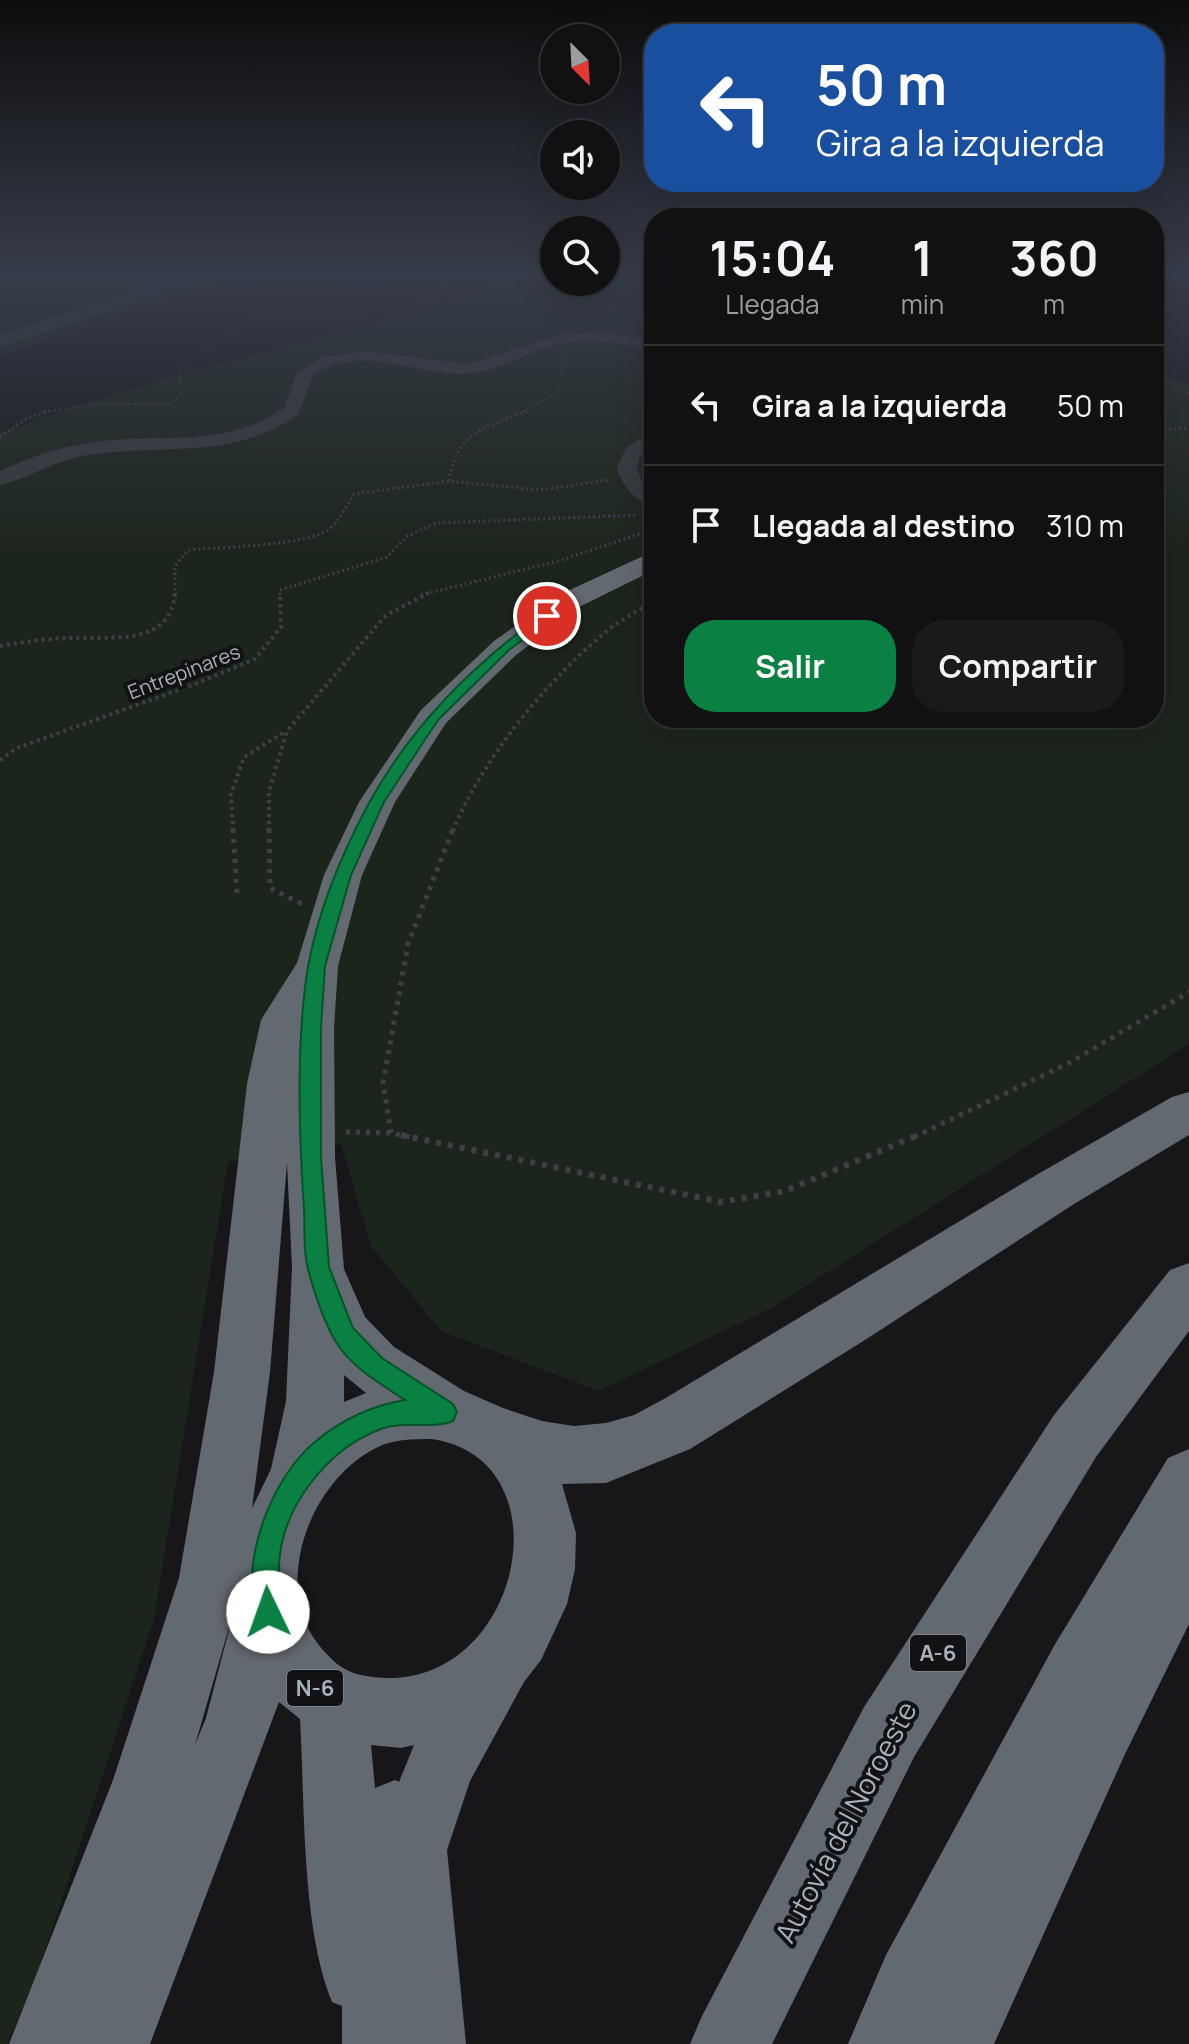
<!DOCTYPE html>
<html lang="es">
<meta charset="utf-8">
<style>
:root{--surface:#111113;--page:#1a1a1c;--text:#f1f3f6;--muted:#9c9da0;--line:#303133;--accent:#0b8043}
body{margin:0;font-family:Manrope,sans-serif;background:var(--page);color:var(--text);height:100vh;display:flex;flex-direction:column;font-size:30px;white-space:nowrap}
*{box-sizing:border-box;margin:0}
p{font-size:26px;color:var(--muted)}
.icon{flex:none;width:44px;height:44px;fill:none;stroke:currentColor;stroke-width:2;stroke-linecap:round;stroke-linejoin:round}
.map{position:relative;flex:1;overflow:hidden}
.sheet{position:absolute;left:644px;top:208px;width:520px;height:520px;display:flex;flex-direction:column;background:var(--surface);border-radius:32px;box-shadow:0 8px 32px #0002,0 0 0 2px var(--line)}
.sheet>*{flex:none}
.banner{position:absolute;left:644px;top:24px;width:520px;height:168px;border-radius:32px;box-shadow:0 8px 32px #0002,0 0 0 2px var(--line);background:#1a4fa0;color:#fff;overflow:hidden}
.needle{width:52px;rotate:156deg}
.controls{position:absolute;left:540px;top:24px;display:grid;gap:16px}
.controls a{display:grid;place-items:center;width:80px;height:80px;border-radius:50%;background:var(--surface);box-shadow:0 8px 32px #0002,0 0 0 2px var(--line);font-size:40px}
.pin{position:absolute;display:grid;place-items:center;width:68px;height:68px;color:#fff;margin:-34px;border:4px solid #fff;border-radius:50%;box-shadow:0 2px 8px #0007}
.me{position:absolute;width:88px;margin:-44px;rotate:357deg;stroke-linejoin:round;filter:drop-shadow(0 0 6px #0008)}
.turn{display:flex;align-items:center;gap:28px;height:168px;padding:0 40px;font-size:36px}
.turn .icon{width:104px;height:104px;stroke-width:2.5}
.turn b{display:block;font-size:56px;line-height:68px}
.eta{display:flex;justify-content:space-evenly;align-items:center;height:136px;text-align:center}
.eta b{font-size:48px;font-weight:700;line-height:56px}
.primary-button{display:flex;gap:16px;margin-top:auto;padding:16px 40px}
.primary-button a{flex:1;height:92px;border-radius:32px;background:var(--accent);color:#fff;font-size:32px;font-weight:700;line-height:92px;text-align:center}
.primary-button a+a{background:var(--page);color:var(--text)}
ul{padding:0;list-style:none}
li{display:flex;align-items:center;gap:24px;height:120px;padding:0 40px;border-top:2px solid var(--line)}
li div{flex:1}
li b{display:block;font-size:30px}
li em{font-style:normal}
.map>svg:first-child{display:block}
.green{fill:#1c251c}
.lines{fill:none;stroke-linecap:round;stroke-linejoin:round}
.river{fill:#2b3a3f;fill-rule:evenodd}
.path-far4{stroke:#3d4146;stroke-width:2;stroke-dasharray:2 3;stroke-linecap:butt}
.path-far3{stroke:#3d4146;stroke-width:3;stroke-dasharray:2 3;stroke-linecap:butt}
.path-far2{stroke:#3d4146;stroke-width:4;stroke-dasharray:3 4;stroke-linecap:butt}
.path-far1{stroke:#3d4146;stroke-width:5;stroke-dasharray:4 6;stroke-linecap:butt}
.path{stroke:#3d4146;stroke-width:6;stroke-dasharray:5 7;stroke-linecap:butt}
.minor{fill:#373a3e;fill-rule:evenodd}
.highway{fill:#636970;fill-rule:evenodd}
.rail{stroke:#4a4e54;stroke-width:3;stroke-dasharray:4 4;stroke-linecap:butt}
.route{fill:#0b8043;stroke:#07532c;stroke-width:2}
.labels{text-anchor:middle;stroke-width:8;stroke-linejoin:round;paint-order:stroke}
.far-street-label{font-size:20px;fill:#a7b1ba;stroke:#121214}
.shield{fill:#121214;stroke:#7a8188;stroke-width:2}
.shield-label{font-size:22px;font-weight:bold;fill:#a7b1ba}
.near-street-label{font-size:28px;fill:#a7b1ba;stroke:#121214}
</style>
<div class="map">
<svg width="1189" height="2044" viewBox="0 0 1189 2044">
<rect width="100%" height="100%" fill="#171719"/>
<path class="green" d="M0 270H281L159 302 0 356Z
M531 270H554V282H606V270H654V718H1154V370L1189 384V1044L771 1308 599 1391 441 1331 371 1246 341 1144 228 1162 154 1619 34 1984 7 2044H0V432L127 390 465 297 514 280Z"/>
<g class="lines">
<path class="river" d="M198 270H225L223 274 0 347V334Z"/>
<path class="path-far4" d="M523 270 513 278 531 317 540 327
M1154 370 1189 394
M44 412 97 404H171L184 391 179 385 180 368 237 331 236 323C303 306 377 324 442 295L447 280 479 270
M523 412 557 392 564 359 560 355"/>
<path class="path-far3" d="M1154 430 1189 428
M0 437 26 419 52 410
M449 481C456 430 487 428 528 410
M175 595V566L188 550C218 547 307 546 329 529 339 522 347 505 354 494L449 481 540 490 608 480
M280 595V590L387 557 407 536 437 523 637 515
M421 595 562 560 654 529"/>
<path class="path-far2" d="M0 646C23 642 46 639 69 638 108 636 171 648 175 593
M0 760 17 748 195 684 255 659 281 627 280 593
M233 831 231 794 244 757 286 731
M269 831V791L287 731 386 615 429 593
M453 831C481 760 548 679 607 631 621 619 638 611 654 601"/>
<path class="path-far1" d="M233 829 237 893
M269 829 270 888 302 904
M346 1132 391 1133 410 1137
M391 1133 383 1083 408 944 453 829
M914 1137 1071 1062 1189 992"/>
<path class="path" d="M401 1135 721 1202 785 1191 918 1135"/>
<path class="minor" d="M567 333C596 331 625 334 654 341V351C619 342 580 336 545 348 516 359 488 375 457 374 410 372 355 344 313 375L298 415C230 461 164 443 88 455 55 460 30 478 0 485V471C35 454 73 443 112 440 176 435 228 446 284 408L297 373 323 357 365 351 468 364Z
M654 430V445L640 456 637 468 641 480 654 491V507C637 503 621 485 617 468L626 448Z"/>
<path class="highway" d="M654 551V570L579 607 516 655 446 723 395 802 362 875 338 966 334 1028 335 1157 344 1269 365 1317 394 1347 464 1391 503 1408 542 1421 574 1426 606 1423 634 1415 664 1399 1038 1174 1172 1097 1189 1092V1135L1074 1204 865 1340 690 1449 606 1483 562 1484 576 1533 575 1569 567 1604 541 1660 524 1682 470 1781 447 1850 466 2044H342V2006L332 2002C301 1926 305 1803 300 1719L279 1702 150 2044H9L113 1780 179 1578 214 1372 247 1084 261 1020 297 963 324 875 359 802 421 710 494 641 559 595ZM287 1163 292 1267 286 1401 271 1469 252 1508 270 1372ZM344 1375 366 1393 344 1402ZM432 1439C575 1460 517 1708 361 1675 342 1671 330 1659 318 1644 271 1583 311 1479 378 1447 394 1439 414 1439 432 1439ZM236 1603 206 1718 195 1745ZM371 1745 401 1748 414 1745 399 1782 395 1780 375 1788Z
M1189 1263V1331L1096 1457 914 1757 772 2044H690L702 2016 864 1707 1054 1415 1170 1270Z
M1189 1449V1624L1125 1754 994 2044H848L886 1955 1054 1646 1168 1458Z"/>
<path class="rail" d="M347 291 392 270"/>
</g>
<linearGradient id="sky" x2="0" y2="1"><stop stop-color="#0d0d0e"/><stop offset="0.49" stop-color="#363c49"/><stop offset="1" stop-color="#363c49" stop-opacity="0"/></linearGradient>
<rect width="1189" height="556" fill="url(#sky)"/>
<path class="route" d="M543 614 554 616 509 650 439 719 426 738 384 802 351 875 325 966 321 1028V1157L329 1267 353 1328 382 1358 453 1404 457 1412 453 1421C431 1430 404 1420 381 1429 327 1449 281 1508 279 1566 279 1585 285 1604 278 1621L268 1625 259 1621C236 1567 272 1476 316 1441 341 1420 373 1405 405 1400 381 1384 352 1368 336 1342 325 1325 313 1289 308 1269 303 1251 305 1228 304 1209 299 1136 296 1039 308 967 318 911 342 853 369 803 412 725 472 666 543 614Z"/>
<g class="labels">
<g class="far-street-label">
<text transform="translate(184 672) rotate(-21)" y="7">Entrepinares</text>
</g>
<g class="shield">
<rect x="910" y="1635" width="56" height="36" rx="6"/>
<rect x="287" y="1670" width="56" height="36" rx="6"/>
</g>
<g class="shield-label">
<text x="938" y="1661">A-6</text>
<text x="315" y="1696">N-6</text>
</g>
<g class="near-street-label">
<text transform="translate(846 1822) rotate(-62)" y="10">Autovía del Noroeste</text>
</g>
</g>
</svg>
<div class="controls">
<a><svg class="needle" viewBox="-14 -14 28 28"><path d="M0-13l5 13h-10z" fill="#e53935"/><path d="M0 13l5-13h-10z" fill="#9c9da0"/></svg></a>
<a><svg class="icon" aria-label="sound" viewBox="0 0 24 24"><path d="M4 9h4l5-4v14l-5-4H4zM17 9q2 3 0 6"/></svg></a>
<a><svg class="icon" aria-label="search" viewBox="0 0 24 24"><circle cx="10" cy="10" r="6"/><path d="M15 15l6 6"/></svg></a>
</div>
<div class="pin" style="left:547px;top:616px;background:#d93025"><svg class="icon" aria-label="arrive" viewBox="0 0 24 24"><path d="M6 21V4h12l-3 4 3 4H6"/></svg></div>
<svg class="me" style="left:268px;top:1612px" viewBox="-20 -20 40 40"><circle r="19" fill="#fff"/><path d="M0-13L10 11 0 6-10 11z" fill="#0b8043"/></svg>
<div class="banner">
<div class="turn"><svg class="icon" aria-label="left" viewBox="0 0 24 24"><path d="M17 20v-9H6M10 6l-5 5 5 5"/></svg><div><b>50 m</b>Gira a la izquierda</div></div>
</div>
<section class="sheet">
<div class="eta">
<div><b>15:04</b><p>Llegada</p></div>
<div><b>1</b><p>min</p></div>
<div><b>360</b><p>m</p></div>
</div>
<ul>
<li><svg class="icon" aria-label="left" viewBox="0 0 24 24"><path d="M17 20v-9H6M10 6l-5 5 5 5"/></svg><div><b>Gira a la izquierda</b></div><em>50 m</em></li>
<li><svg class="icon" aria-label="arrive" viewBox="0 0 24 24"><path d="M6 21V4h12l-3 4 3 4H6"/></svg><div><b>Llegada al destino</b></div><em>310 m</em></li>
</ul>
<div class="primary-button"><a>Salir</a><a>Compartir</a></div>
</section>
</div>
